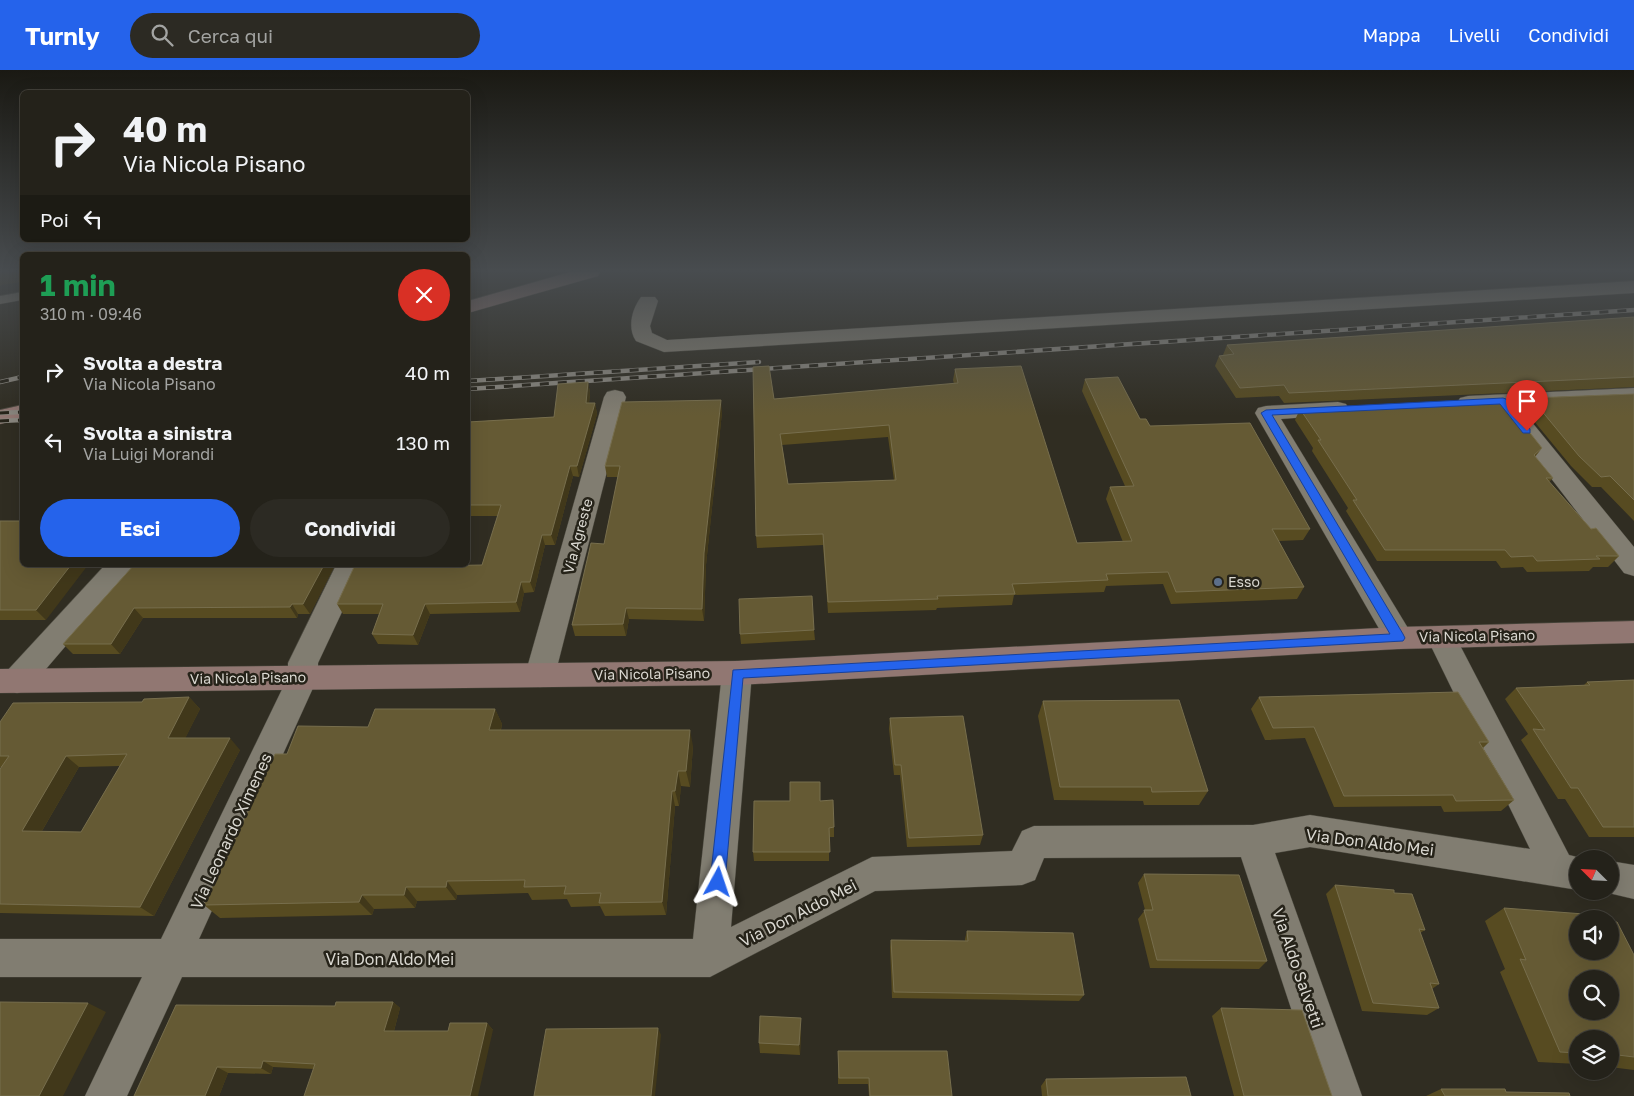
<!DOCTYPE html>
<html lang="it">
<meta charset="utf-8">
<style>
:root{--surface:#24221a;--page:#2c2a23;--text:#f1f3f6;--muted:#a3a4a2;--line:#413f39;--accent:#2563eb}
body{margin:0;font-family:"Golos Text",sans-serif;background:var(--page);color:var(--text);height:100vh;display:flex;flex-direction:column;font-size:19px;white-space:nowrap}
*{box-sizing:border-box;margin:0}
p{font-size:16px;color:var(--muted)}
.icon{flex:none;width:28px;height:28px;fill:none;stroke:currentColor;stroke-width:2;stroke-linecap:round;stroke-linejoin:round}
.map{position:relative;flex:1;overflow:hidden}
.panel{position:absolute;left:20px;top:182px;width:450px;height:315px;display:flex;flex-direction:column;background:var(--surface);border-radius:8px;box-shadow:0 5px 20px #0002,0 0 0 1px var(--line)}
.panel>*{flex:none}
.hud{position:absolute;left:20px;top:20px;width:450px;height:152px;border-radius:8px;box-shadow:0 5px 20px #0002,0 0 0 1px var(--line);background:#24221a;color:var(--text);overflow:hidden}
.needle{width:32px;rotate:294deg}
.tools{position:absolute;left:1569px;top:780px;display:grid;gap:10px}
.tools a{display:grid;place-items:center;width:50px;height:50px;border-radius:50%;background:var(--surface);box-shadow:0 5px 20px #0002,0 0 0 1px var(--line);font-size:25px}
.pin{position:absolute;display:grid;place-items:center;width:42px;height:42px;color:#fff;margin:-51px -21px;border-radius:50% 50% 50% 0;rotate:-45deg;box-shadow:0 0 5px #0007}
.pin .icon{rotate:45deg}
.me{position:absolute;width:55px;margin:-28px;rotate:5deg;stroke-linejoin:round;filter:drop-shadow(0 0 4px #0008)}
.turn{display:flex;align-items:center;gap:18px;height:105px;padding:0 20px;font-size:22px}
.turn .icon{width:65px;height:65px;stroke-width:2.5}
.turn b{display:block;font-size:35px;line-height:42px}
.then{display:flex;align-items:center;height:48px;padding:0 20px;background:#0003;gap:10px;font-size:19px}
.round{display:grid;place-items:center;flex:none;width:52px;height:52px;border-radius:26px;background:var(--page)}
.summary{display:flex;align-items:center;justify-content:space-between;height:85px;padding:0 20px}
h1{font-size:30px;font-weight:700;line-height:38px;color:#1e9e55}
.cta{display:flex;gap:10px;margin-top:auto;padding:10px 20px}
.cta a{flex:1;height:58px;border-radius:30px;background:var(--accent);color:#fff;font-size:20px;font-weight:700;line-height:58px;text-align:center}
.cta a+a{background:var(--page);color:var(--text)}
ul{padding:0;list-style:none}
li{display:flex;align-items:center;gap:15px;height:70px;padding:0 20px}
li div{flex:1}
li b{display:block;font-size:19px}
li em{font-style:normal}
header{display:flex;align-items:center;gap:30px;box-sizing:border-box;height:70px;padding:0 25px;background:var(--accent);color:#fff}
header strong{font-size:24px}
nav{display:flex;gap:28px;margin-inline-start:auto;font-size:18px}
.search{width:350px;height:45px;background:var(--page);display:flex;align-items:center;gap:12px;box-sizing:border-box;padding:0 18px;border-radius:28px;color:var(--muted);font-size:19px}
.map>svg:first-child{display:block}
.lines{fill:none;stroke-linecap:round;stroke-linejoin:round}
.lane-casing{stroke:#4a483e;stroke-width:1}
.street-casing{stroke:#4a483e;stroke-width:1}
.secondary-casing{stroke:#4a483e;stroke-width:1}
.lane{fill:#817d71;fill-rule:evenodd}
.street{fill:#817d71;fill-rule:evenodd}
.secondary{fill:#917772;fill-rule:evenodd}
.rail-casing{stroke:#8a877f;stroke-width:4.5}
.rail{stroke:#262319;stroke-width:3;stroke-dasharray:9;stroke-linecap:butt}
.wall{fill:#574b21;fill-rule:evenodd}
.shaded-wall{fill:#41381a}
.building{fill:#655a34;stroke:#776e4d;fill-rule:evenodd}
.route{fill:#2563eb;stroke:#184099}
.service-dot{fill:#5c6f8a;stroke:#262319;stroke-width:2}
.labels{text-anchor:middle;stroke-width:5;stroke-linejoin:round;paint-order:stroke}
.street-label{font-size:14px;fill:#dad8d1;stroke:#262319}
.poi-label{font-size:14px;fill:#dad8d1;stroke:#262319;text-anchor:start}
.near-street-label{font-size:16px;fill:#dad8d1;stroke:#262319}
</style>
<header>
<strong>Turnly</strong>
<div class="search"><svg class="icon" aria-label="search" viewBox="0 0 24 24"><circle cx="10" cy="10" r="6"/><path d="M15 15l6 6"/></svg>Cerca qui</div>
<nav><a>Mappa</a><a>Livelli</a><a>Condividi</a></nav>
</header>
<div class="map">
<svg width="1634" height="1026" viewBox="0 0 1634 1026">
<rect width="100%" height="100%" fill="#302d22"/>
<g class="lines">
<g class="lane-casing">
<path id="lane" d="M22 222V230L0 234V226Z"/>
</g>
<g class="street-casing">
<path id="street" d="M1634 211V223L664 282 636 271C627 258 632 239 641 227H655L658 231 650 256 652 263 667 270Z
M1634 318V332L1468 340 1460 338 1457 333 1460 328 1468 326Z
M615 320 623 322 626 327 555 605 551 614 540 617 529 614 525 605 604 327 607 322Z
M1338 332 1346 334 1349 339 1346 344 1281 349 1414 568 1409 576 1399 579 1389 576 1255 343 1258 338 1266 336Z
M1518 343 1526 345 1634 477V506L1624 503 1510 355 1507 350 1510 345Z
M105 495H135L28 620 17 623 6 620 2 611 6 602Z
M336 495H364L318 593V607L199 869H693L722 603 726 594 737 591 748 594 752 603 731 857 872 787 1012 781 1022 761 1034 756 1253 755 1310 745 1530 779 1427 568 1432 560 1442 557 1452 560 1569 785 1585 789H1578V820L1310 777 1275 783 1362 1026H1320L1241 787 1044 788 1035 810 1022 815 875 821 710 907H182L127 1026H85L142 907H0V869H161L288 607V593Z
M1610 791 1634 795V829L1600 821H1610Z"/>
</g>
<g class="secondary-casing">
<path id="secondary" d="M570 202H600L598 206 468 243V231Z
M22 335V349L0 354V340Z
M1634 551V573L1399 579 737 615 0 623V599L737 591 1399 557Z"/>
</g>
<use href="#lane" class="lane"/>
<use href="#street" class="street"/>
<use href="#secondary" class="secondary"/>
<g class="rail-casing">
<path id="rail" d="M468 311 759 292
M0 312 22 307
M468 319 1634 240
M0 343 22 342
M0 351 22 350"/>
</g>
<use href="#rail" class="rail"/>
</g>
<path class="wall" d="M1634 247V317L1284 333 1279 326 1236 328 1215 296 1219 286 1223 285 1227 275Z
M955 299 1077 473 1123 472 1106 429 1110 417 1125 416 1082 321 1085 309 1150 356 1310 459 1303 470 1279 471 1304 517 1297 529 1171 534 1163 514 1106 516 1104 522 1014 525 1012 535 937 538 936 540 828 543 823 475 757 478 756 466 774 329 954 314 953 310ZM888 367 894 410 788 414 782 375Z
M588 312 590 323 589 333H595L597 344 579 407 573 406 555 475H545L534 522 524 523 520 542 430 544 418 575 378 574 372 564 379 544H343L337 534 355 495H435V496L482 495 498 446H468V352L554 347Z
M1634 324V451L1601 417H1592L1571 396 1524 339 1531 328Z
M1300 339 1542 378 1535 387 1553 408 1549 412 1591 459 1619 486 1608 497H1593L1589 501 1527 502 1523 497 1501 498 1496 491H1377L1346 441 1348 438 1312 381 1313 378 1295 350Z
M722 342 706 495 704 551 629 549 626 566H575L572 555 604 474 618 407H607L605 396Z
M0 451 46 550H0Z
M134 495H335L310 544H298L297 548H143L120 584H73L63 574Z
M814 560 815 570 741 574 740 564Z
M1634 610V767H1589L1565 729H1558L1521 670 1528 664 1505 629 1516 618 1584 615 1587 612Z
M189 627 200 639 185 668 240 680 154 846 0 843V699L1 697H0V652L142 632ZM120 696 81 762 42 761 79 697Z
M1259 627 1489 672 1483 678 1514 730 1501 741 1444 742 1441 736 1334 737 1305 668 1265 670 1251 639Z
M1043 631 1208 721 1199 735H1144L1143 731 1054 730 1038 646Z
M495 639 502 654 501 660 693 676 690 717 681 716 679 736H675L666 845 605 846 600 836 571 837 567 829 532 830 528 823 457 825 456 830 417 831 415 838 374 839 372 845 220 848 204 835 287 684 368 657Z
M890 648 983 765 980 775 907 777 900 705H894L889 659Z
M820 731 834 757V767H829V791H754L753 782Z
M1144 804 1267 891 1259 899 1150 898 1138 849 1145 840 1138 813Z
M1335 815 1394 823 1425 860 1420 863 1439 914 1432 919 1439 938 1427 945 1362 941 1326 824Z
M1504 838 1578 849 1634 885V1000L1610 997V969H1578V994L1538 992 1500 902 1505 899 1485 851Z
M967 861 1084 925 1079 931 892 928 890 877 891 870 965 871V869Z
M393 932 400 938 394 961H448L487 953 493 960 314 999 273 997 271 1004 228 1003 219 1026H134L335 936Z
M1221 938 1332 1026H1234L1212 946Z
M801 958 800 985 760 983 759 973Z
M838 981 952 1026H869L868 1014H838Z
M1046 1009 1191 1026H1042L1041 1016Z
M1441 1019 1506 1022 1570 1026H1426Z"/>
<path class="shaded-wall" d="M0 202H22V212L1 215 0 216Z
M588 312 590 323 588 344 586 333Z
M721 330 722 342 706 495 704 551 702 539 704 483Z
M595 333 597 344 579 407 577 396Z
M570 396 573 406 555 475 551 465Z
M542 465 545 475 534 522 530 512Z
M71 495H88L46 550 36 540Z
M324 495H335L310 544 303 534Z
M521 512 524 523 520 542 516 532Z
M292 534 298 544 297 548 290 537Z
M425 534 430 544 418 575 413 565Z
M134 538 143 548 120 584 111 574Z
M626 538 629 549 626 566 623 554Z
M189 627 200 639 180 679 168 668Z
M495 639 502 654 496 676 489 660Z
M690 660 693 676 690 717 686 701Z
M230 668 240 680 154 846 140 837Z
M66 686 79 697 36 771 22 761Z
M678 701 681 716 679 736 675 721Z
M672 721 675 736 666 845 662 832Z
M447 811 457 825 456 830 446 817Z
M406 817 417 831 415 838 404 825Z
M362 825 374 839 372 845 359 832Z
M393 932 400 938 392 968 384 961Z
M88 933 106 942 63 1026H39Z
M801 948V958L800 985 799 975Z
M487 953 493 960 478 1026H470Z
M658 958 661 965 655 1026H651Z
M263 991 273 997 271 1004 261 998Z
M217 997 228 1003 219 1026H205Z"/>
<path class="building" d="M1634 247V307L1289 323 1284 315 1240 318 1219 286 1234 284 1227 275Z
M769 296 774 329 958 313 955 299 1021 296 1077 473 1132 471 1110 417 1134 416 1085 309 1118 307 1140 349H1146L1150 356 1250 353 1310 459H1272L1304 517 1176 522 1168 502 1106 504 1108 510 1012 514 1015 524 937 526 938 529 828 532 823 464 756 466 753 297ZM889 355 896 410 788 414 780 364Z
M588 312 586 333H595L577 396H570L551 465H542L530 512H521L516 532 425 534 413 565 372 564 383 534H337L355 495H426V496L482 495 501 435H468V352L554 347 558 314Z
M1634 324V430L1610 406 1601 407 1579 386 1531 328Z
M721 330 704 483 702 539 626 538 623 554 572 555 591 473 604 474 620 396H605L622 332Z
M1504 330 1542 378 1534 385 1553 408H1546L1591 459 1596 458 1619 486H1596L1600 489 1537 491 1533 486 1511 487 1505 480H1385L1353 430H1357L1318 370H1321L1300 339Z
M0 451H22V495H71L36 540H0Z
M134 495H324L303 534H292L290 537 134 538 111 574H63Z
M812 526 814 560 740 564 739 529Z
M1634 610V757H1603L1578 718H1571L1533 659 1545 660 1516 618 1590 615 1587 612Z
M1458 622 1489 672H1479L1514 730 1456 731 1453 725 1344 726 1314 657 1273 658 1259 627Z
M189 627 168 668H230L140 837 0 834V699L9 686H0V652L13 633 142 632 144 629ZM127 684 81 762 22 761 66 686Z
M1179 630 1208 721 1152 722 1151 717H1060L1043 631Z
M375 639H495L489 660H690L686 701H678L675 721H672L662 832 599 833 601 823 564 824 566 816 524 817 525 810 447 811 446 817H406L404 825H362L359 832 204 835 275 684H287L298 656 368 657Z
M963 646 983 765 909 768 901 695H895L890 648Z
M790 712H820V731L833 730 834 757 829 758 830 782H753L754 731H790Z
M1144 804 1239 805 1267 891 1157 890 1144 840H1153Z
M1335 815 1394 820V823L1412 824 1425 860 1419 859 1439 914 1430 913 1439 938 1373 933Z
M1504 838 1584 844 1587 849H1578V881H1610V852H1617L1634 885V987L1610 984V969H1578V983L1560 982 1520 889 1526 890ZM1578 909H1610V941H1578Z
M967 861 1073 863 1084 925 894 922 891 870 968 871Z
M0 932 88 933 39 1026H0Z
M336 932H393L384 961H448L450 953H487L470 1026H304L315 994 263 991 261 998 217 997 205 1026H134L176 935 335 936Z
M1221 938 1302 940 1332 1026H1244Z
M760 946 801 948 799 975 759 973Z
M658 958 651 1026H534L546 959Z
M838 981H947L952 1026H870L869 1008H839Z
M1186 1007 1191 1026H1048L1046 1009Z
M1441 1019H1505L1506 1022 1569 1023 1570 1026H1445Z"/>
<linearGradient id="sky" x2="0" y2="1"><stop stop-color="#1a1913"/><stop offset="0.58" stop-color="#484c4f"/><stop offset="1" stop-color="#484c4f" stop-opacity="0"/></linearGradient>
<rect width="1634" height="346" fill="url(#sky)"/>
<path class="route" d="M1503 328 1506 329 1530 359V363H1523L1500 334 1272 345 1403 564 1405 568 1403 571 743 608 725 812 723 817 718 819 712 817 710 812 733 600 1390 564 1261 343 1266 340Z"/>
<circle class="service-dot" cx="1218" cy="512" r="5"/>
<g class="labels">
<g class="street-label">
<text transform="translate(578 466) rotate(-75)" y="5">Via Agreste</text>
<text transform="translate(1477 566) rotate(-1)" y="5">Via Nicola Pisano</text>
<text transform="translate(652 604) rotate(-1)" y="5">Via Nicola Pisano</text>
<text transform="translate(248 608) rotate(-1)" y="5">Via Nicola Pisano</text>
</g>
<g class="poi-label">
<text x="1228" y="517">Esso</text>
</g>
<g class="near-street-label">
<text transform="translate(231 761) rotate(-65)" y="6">Via Leonardo Ximenes</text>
<text transform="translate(1370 772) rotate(7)" y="6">Via Don Aldo Mei</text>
<text transform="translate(798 843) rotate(-27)" y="6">Via Don Aldo Mei</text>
<text x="390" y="895">Via Don Aldo Mei</text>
<text transform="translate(1298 898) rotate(71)" y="6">Via Aldo Salvetti</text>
</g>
</g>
</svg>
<div class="tools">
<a><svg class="needle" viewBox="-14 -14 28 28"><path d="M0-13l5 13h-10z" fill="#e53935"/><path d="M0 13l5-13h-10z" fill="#a3a4a2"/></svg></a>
<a><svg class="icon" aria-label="sound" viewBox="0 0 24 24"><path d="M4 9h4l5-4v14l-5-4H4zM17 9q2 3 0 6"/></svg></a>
<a><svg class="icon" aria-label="search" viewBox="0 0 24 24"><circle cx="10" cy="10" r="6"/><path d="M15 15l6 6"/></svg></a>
<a><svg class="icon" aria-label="layers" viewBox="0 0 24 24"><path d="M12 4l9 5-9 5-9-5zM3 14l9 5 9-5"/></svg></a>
</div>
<div class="pin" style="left:1527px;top:361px;background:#d93025"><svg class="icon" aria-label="arrive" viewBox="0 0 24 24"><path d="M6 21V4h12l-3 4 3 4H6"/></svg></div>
<svg class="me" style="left:718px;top:812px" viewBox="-20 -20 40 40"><path d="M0-17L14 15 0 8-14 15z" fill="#2563eb" stroke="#fff" stroke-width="4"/></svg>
<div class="hud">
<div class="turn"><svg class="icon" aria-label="right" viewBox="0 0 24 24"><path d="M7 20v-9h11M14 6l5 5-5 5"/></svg><div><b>40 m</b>Via Nicola Pisano</div></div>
<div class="then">Poi<svg class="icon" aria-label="left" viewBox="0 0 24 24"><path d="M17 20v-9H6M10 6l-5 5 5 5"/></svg></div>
</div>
<section class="panel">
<div class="summary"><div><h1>1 min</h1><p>310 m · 09:46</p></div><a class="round" style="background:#d93025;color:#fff"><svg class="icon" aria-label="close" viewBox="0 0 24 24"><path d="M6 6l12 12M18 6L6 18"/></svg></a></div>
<ul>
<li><svg class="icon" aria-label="right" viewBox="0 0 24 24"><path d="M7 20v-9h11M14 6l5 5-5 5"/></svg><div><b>Svolta a destra</b><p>Via Nicola Pisano</p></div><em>40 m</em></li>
<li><svg class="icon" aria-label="left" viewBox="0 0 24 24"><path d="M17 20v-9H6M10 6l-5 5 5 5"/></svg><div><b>Svolta a sinistra</b><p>Via Luigi Morandi</p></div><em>130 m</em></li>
</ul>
<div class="cta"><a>Esci</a><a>Condividi</a></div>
</section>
</div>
